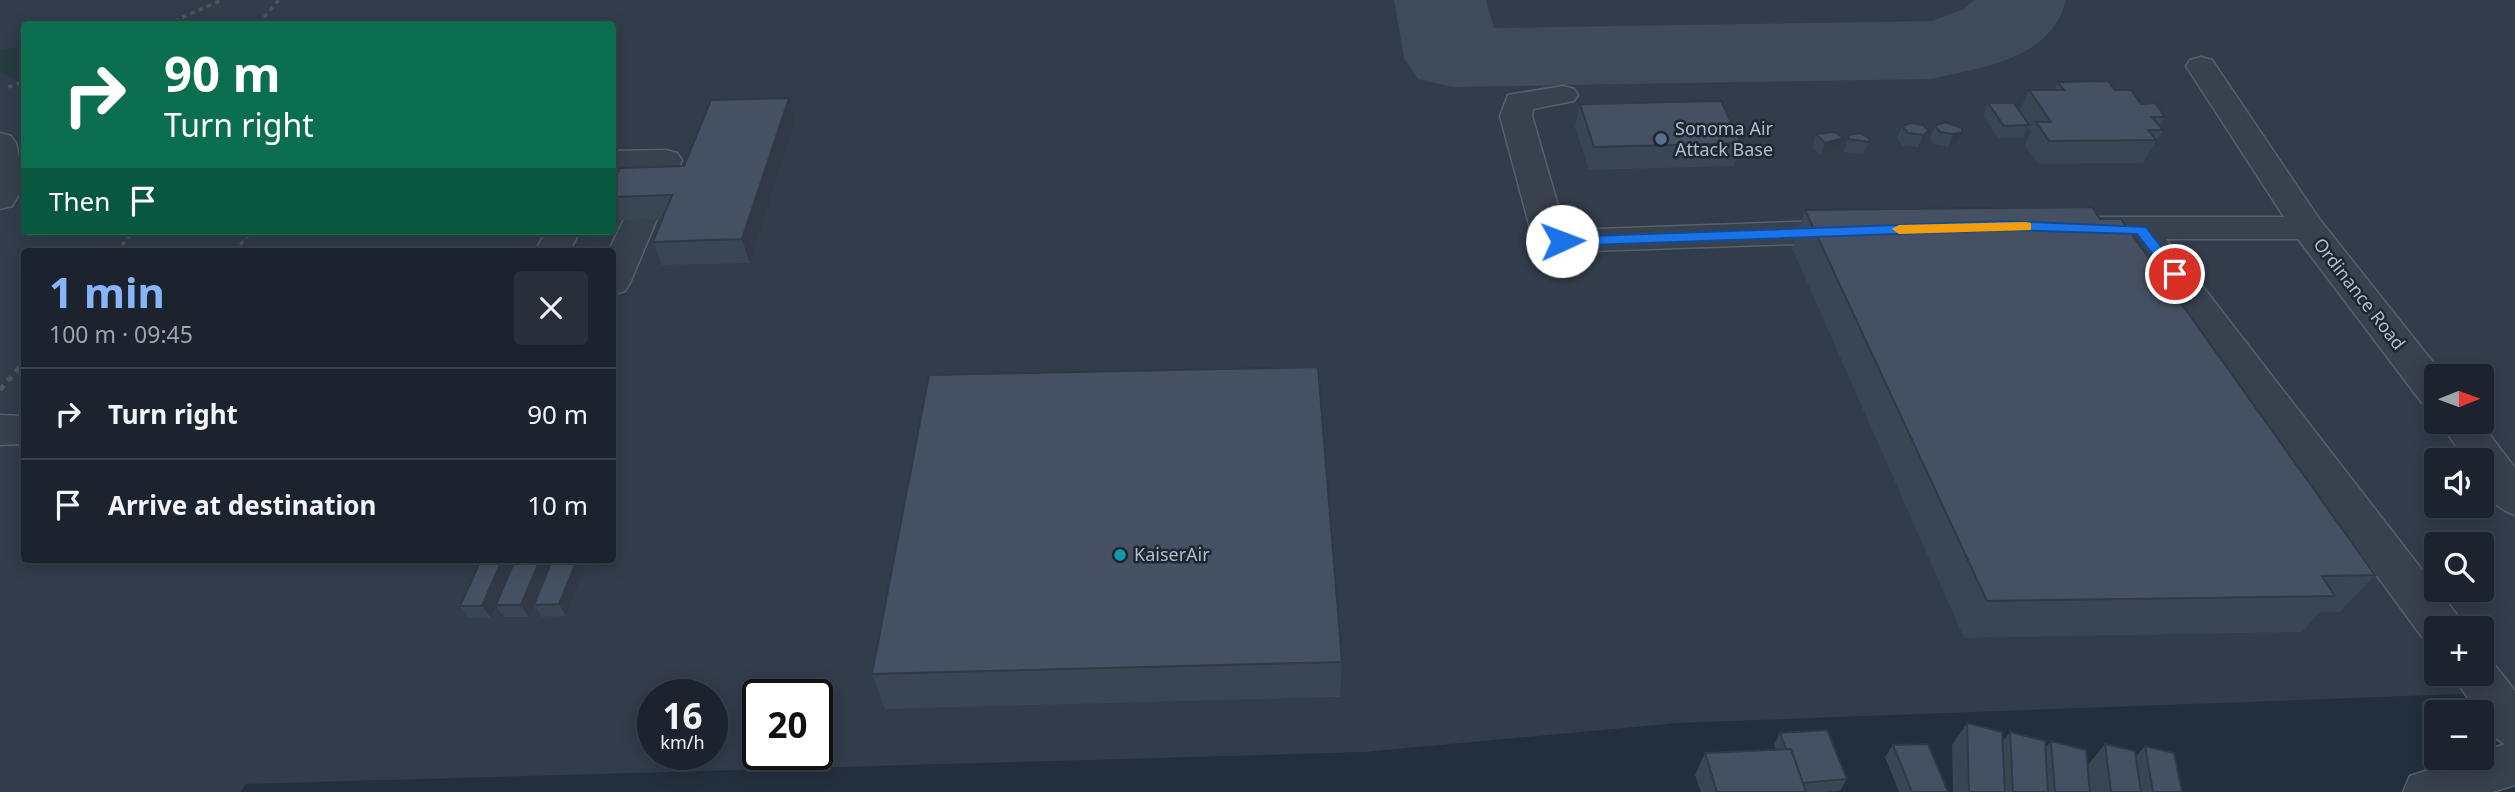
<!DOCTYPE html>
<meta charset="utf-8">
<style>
:root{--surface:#1b232e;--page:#282f3a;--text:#f1f3f6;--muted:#a0a4aa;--line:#39404a;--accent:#8ab4f8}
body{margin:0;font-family:"Noto Sans",sans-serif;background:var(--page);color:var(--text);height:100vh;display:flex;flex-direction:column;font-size:26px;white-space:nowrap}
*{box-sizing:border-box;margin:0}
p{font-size:23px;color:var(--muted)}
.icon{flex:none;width:38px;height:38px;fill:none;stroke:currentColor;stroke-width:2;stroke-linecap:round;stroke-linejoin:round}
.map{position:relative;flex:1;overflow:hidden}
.drawer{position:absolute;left:21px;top:248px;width:595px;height:315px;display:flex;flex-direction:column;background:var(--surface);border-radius:7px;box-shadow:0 4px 18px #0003,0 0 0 2px var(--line)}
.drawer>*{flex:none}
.guide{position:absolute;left:21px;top:21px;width:595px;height:214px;border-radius:7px;box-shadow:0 4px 18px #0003,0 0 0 2px var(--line);background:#0b6e4f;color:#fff;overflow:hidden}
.needle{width:46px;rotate:89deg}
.buttons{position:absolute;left:2424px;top:364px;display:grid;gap:14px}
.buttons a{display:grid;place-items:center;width:70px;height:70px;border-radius:7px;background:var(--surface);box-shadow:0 4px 18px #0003,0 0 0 2px var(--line);font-size:35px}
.speed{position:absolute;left:637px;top:679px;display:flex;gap:14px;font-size:35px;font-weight:700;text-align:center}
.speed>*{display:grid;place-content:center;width:91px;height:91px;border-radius:50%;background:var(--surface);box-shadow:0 4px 18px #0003,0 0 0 2px var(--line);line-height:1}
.speed small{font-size:18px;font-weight:400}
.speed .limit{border:4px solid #111;border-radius:10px;background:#fff;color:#111}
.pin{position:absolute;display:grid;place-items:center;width:60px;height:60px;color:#fff;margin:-30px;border:4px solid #fff;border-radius:50%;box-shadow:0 2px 7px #0007}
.me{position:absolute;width:77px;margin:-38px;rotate:88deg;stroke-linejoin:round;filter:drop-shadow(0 0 5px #0008)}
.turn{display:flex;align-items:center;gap:24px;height:147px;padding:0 28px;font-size:32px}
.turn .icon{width:91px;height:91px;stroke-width:2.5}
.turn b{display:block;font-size:49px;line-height:60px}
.then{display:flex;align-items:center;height:66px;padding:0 28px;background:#0003;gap:14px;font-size:26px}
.round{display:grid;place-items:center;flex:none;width:74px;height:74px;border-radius:7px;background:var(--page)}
.summary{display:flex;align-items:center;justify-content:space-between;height:119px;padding:0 28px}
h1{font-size:42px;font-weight:700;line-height:52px;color:var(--accent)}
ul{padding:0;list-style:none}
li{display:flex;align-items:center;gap:21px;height:91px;padding:0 28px;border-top:2px solid var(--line)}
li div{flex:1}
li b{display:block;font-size:26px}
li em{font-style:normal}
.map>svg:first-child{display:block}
.airport{fill:#323c4b;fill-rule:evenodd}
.green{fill:#263c3f}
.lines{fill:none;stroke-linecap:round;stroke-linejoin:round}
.taxiway{fill:#3f4a5a;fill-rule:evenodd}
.minor-casing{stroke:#565f6c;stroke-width:3}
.path-far1{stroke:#44595c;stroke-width:3.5;stroke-dasharray:4.5 4.5;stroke-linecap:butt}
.path{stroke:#44595c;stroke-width:5;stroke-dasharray:6 6;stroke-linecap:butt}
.minor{fill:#38414e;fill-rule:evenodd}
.wall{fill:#3b4654}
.shaded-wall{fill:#303945}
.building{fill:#455162;stroke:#303945;stroke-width:2}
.route{fill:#1a73e8;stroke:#114b97;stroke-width:2}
.slow{fill:#f59e0b}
.service-dot{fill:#5c6f8a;stroke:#1d2633;stroke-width:2.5}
.culture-dot{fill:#0f9aa8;stroke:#1d2633;stroke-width:2.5}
.labels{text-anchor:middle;stroke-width:5;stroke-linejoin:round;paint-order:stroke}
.poi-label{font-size:18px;fill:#b4bcc9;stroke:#1d2633;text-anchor:start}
.street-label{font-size:18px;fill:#b4bcc9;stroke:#1d2633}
</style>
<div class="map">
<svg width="2515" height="792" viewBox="0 0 2515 792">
<rect width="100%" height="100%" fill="#242f3e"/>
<path class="airport" d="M0 0H2515V692L1677 723 1364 752 246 784 241 792H0ZM24 24H612V231H24ZM24 252H612V560H24ZM2436 376H2482V422H2436ZM2436 460H2482V506H2436ZM2436 544H2482V590H2436ZM2436 628H2482V674H2436ZM653 695H712V754H653ZM758 695H817V754H758Z"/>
<path class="green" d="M24 46V84L0 72V50Z"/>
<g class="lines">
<path class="taxiway" d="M1394 0H1486L1494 28 1932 21 1964 9 1974 0H2066C2051 60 1983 67 1932 79L1453 87 1418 79 1404 58Z"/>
<g class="minor-casing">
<path id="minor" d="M2201 57 2212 60 2320 220 2444 376H2436V407L2422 403 2298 239H2166L2457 615 2463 628H2436V645L2425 641 2130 239H2078L2066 236 2061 228 2066 220 2078 217H2284L2186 66 2190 60Z
M1563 86 1574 89 1578 95 1574 101 1533 109 1532 116 1563 223 1570 230 1850 220 1862 223 1867 231 1862 239 1850 242 1562 252 1550 249 1530 228 1500 116 1508 95Z
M0 133 11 136 16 143 24 180V186L12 206 0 209Z
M666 150 677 153 682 160 664 198 652 201 640 198 635 191 645 170 612 171V151Z
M640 208 652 211 657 219 630 283 625 291 612 295V252H608L628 211Z
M546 231H580L569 252H535Z
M0 415 24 416V444L0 445Z
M2440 422H2480L2515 468V515C2488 506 2482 486 2482 460H2465Z
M2482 657 2491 660 2515 691V785L2493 792H2403L2410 776 2464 758H2482V752L2505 744C2495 740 2482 724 2482 712H2477L2452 674H2482Z"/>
</g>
<path class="path-far1" d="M174 21 222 0
M258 24 279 0
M8 87 24 82
M116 252 134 231
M235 252 251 231"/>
<path class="path" d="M0 390 24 362"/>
<use href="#minor" class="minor"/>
</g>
<path class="wall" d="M2058 82 2115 90 2165 117 2160 126 2163 130 2143 163 2038 164 2025 145 2031 132 2028 127 2023 138H1998L1983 116 1988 103 2019 112 2029 90H2054Z
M1580 104 1741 143 1734 166 1589 170 1575 127Z
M795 121 750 263 662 265 653 242 662 219 617 220 612 209V185L684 166Z
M1902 126 1929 131 1924 143 1918 147 1903 146 1897 138Z
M1935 126 1962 128 1957 144 1948 147 1934 144 1930 138Z
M1816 134 1838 151 1821 155 1812 147Z
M1849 135 1870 139 1863 154 1844 152Z
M1805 210 2100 219 2375 575 2340 612H2320L2302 632 1964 638 1792 248Z
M515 560 529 617H504L496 606 491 618H469L460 606Z
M552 560 566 616 542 617 534 605Z
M1342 662 1340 697 885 709 872 674Z
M1967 723 2002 742 2010 732 2045 748 2051 741 2088 765 2105 744 2136 756 2145 746 2182 792H1953L1952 745Z
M1780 733 1847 779 1840 791 1825 792H1701L1695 775 1705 753 1776 750 1774 744Z
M1893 745 1948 792H1899L1885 757Z"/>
<path class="shaded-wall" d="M789 98 795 121 750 263 742 239Z
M1929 131 1924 143 1918 147 1923 135Z
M1962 132 1957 144 1948 147 1953 134Z
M1843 138 1838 151 1821 155 1825 143Z
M502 560H515L491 618 482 606Z
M540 560H552L529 617 521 605Z
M577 560H588L566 616 559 604Z"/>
<path class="building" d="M2108 81 2115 90H2131L2141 104 2155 103 2165 117H2152L2163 130H2148L2156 140 2049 141 2036 122H2051L2029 90H2064L2058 82Z
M789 98 742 239 653 242 672 195 612 197V185L620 168 684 166 711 100Z
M1721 101 1741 143 1594 147 1580 104Z
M1988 103H2014L2029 125 2004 126Z
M1945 122 1962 128V132L1953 134 1940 132 1935 126Z
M1912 123 1923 125 1929 131 1923 135 1908 133 1902 126Z
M1835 132 1843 138 1825 143 1816 134Z
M1860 133 1870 139 1868 142 1848 139 1849 135Z
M2092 207 2100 219H2121L2375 575 2322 576 2335 596 1987 601 1805 210Z
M1318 367 1342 662 872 674 929 375Z
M481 560H502L482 606H460Z
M515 560H540L521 605H496Z
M552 560H577L559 604 534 605Z
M1967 723 2002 732 2005 792H1969Z
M1827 730 1847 779 1803 783 1791 749H1786L1780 733Z
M2010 732 2045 741 2048 792H2013Z
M2051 741 2086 750 2090 792H2055Z
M1928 744 1948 792H1912L1893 745Z
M2105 744 2135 751 2141 792H2111Z
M2145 746 2174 753 2182 792H2153Z
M1791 749 1806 792H1717L1705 753Z"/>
<path class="route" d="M2008 221 2146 227 2182 274 2180 277H2170L2137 234 2008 230 1562 246 1555 241 1562 237Z"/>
<path class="slow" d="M2026 222 2031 223V230L1899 234 1892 229 1899 225Z"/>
<circle class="service-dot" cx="1661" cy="139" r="7"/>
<circle class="culture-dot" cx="1120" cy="555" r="7"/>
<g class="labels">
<g class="poi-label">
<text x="1675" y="135">Sonoma Air<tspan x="1675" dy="21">Attack Base</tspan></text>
<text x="1134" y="561">KaiserAir</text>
</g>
<g class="street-label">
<text transform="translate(2359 294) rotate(52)" y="6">Ordinance Road</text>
</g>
</g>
</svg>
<div class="buttons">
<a><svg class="needle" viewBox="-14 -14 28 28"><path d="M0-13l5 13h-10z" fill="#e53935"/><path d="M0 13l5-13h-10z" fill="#a0a4aa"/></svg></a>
<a><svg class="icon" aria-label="sound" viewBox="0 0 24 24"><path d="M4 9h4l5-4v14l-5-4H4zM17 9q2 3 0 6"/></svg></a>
<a><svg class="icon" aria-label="search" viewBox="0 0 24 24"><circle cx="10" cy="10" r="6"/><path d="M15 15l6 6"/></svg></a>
<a>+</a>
<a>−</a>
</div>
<div class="speed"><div>16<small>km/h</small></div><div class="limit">20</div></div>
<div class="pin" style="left:2175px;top:274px;background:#d93025"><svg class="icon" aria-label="arrive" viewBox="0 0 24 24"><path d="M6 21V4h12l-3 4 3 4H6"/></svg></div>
<svg class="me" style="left:1562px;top:241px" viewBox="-20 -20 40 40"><circle r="19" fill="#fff"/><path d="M0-13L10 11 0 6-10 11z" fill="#1a73e8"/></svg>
<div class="guide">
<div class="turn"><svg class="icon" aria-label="right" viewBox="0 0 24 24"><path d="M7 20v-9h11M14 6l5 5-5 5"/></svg><div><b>90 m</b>Turn right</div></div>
<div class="then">Then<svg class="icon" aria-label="arrive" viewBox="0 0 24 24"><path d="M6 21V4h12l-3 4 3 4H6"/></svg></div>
</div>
<section class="drawer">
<div class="summary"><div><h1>1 min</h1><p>100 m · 09:45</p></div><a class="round"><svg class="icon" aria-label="close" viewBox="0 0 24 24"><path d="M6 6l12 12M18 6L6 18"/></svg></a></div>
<ul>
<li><svg class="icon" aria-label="right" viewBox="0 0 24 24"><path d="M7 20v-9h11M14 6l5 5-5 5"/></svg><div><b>Turn right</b></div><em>90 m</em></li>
<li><svg class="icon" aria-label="arrive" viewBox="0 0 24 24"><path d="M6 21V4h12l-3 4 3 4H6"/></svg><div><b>Arrive at destination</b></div><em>10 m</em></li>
</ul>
</section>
</div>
